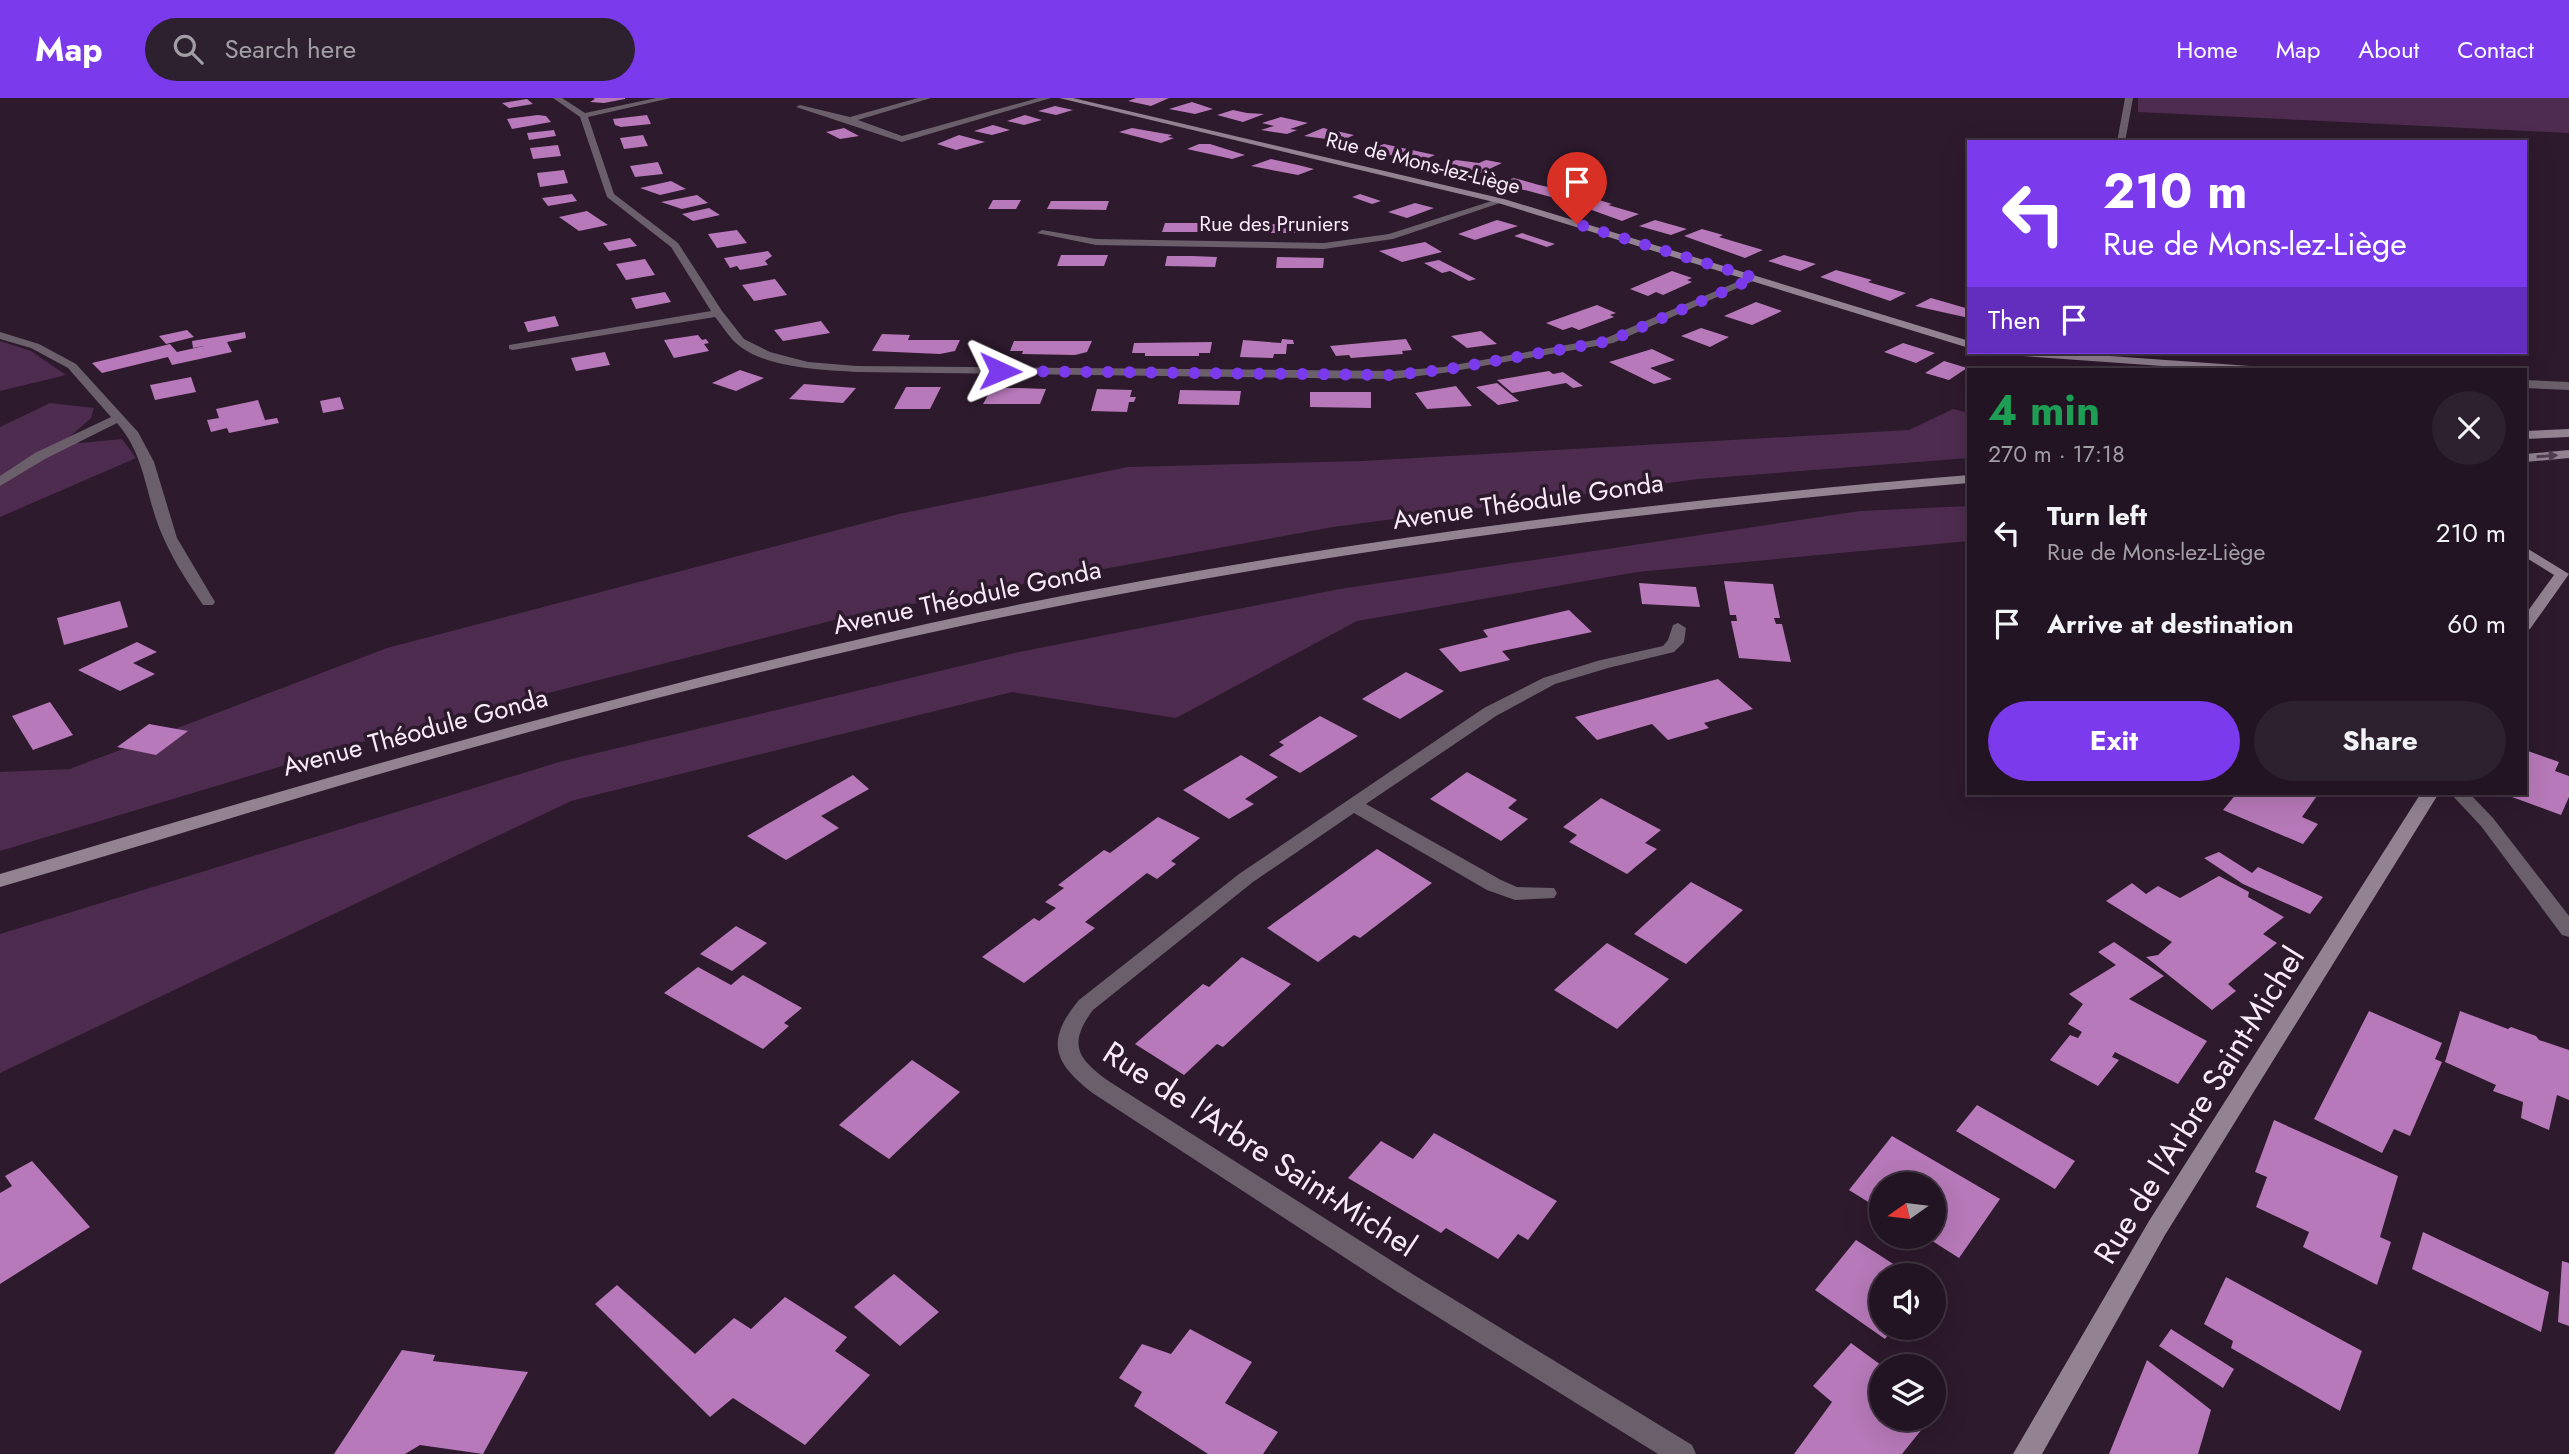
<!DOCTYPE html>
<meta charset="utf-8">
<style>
:root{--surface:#221422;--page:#2e212f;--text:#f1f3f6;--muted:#a29ea5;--line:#3f3340;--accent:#7c3aed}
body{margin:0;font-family:Jost,sans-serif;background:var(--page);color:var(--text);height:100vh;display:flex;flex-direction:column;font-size:26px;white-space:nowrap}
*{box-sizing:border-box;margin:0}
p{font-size:23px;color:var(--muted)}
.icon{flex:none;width:38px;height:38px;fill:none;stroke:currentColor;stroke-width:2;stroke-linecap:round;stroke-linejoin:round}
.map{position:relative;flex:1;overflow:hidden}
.drawer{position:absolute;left:1967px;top:270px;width:560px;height:427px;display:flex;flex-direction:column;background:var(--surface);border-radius:0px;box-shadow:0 7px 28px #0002,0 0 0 2px var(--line)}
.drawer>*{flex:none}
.hud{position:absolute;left:1967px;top:42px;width:560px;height:214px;border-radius:0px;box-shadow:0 7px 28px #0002,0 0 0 2px var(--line);background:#7c3aed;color:#fff;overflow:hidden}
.needle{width:46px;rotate:256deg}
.controls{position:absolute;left:1869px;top:1074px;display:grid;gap:14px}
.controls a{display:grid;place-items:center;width:77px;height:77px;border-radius:50%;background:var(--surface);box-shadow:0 7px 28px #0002,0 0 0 2px var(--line);font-size:35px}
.pin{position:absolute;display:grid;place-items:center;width:60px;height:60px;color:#fff;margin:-72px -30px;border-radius:50% 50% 50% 0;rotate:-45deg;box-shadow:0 0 7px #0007}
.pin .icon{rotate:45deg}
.me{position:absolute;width:77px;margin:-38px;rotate:91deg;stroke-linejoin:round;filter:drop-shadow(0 0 5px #0008)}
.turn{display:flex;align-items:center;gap:24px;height:147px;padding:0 21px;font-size:32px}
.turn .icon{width:91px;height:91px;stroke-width:2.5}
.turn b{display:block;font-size:49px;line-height:60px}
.then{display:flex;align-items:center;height:66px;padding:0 21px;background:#0003;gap:14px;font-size:26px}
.round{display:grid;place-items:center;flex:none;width:74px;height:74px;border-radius:37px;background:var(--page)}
.overview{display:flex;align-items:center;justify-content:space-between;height:119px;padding:0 21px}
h1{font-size:42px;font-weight:700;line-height:52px;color:#1e9e55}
.button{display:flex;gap:14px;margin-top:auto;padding:14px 21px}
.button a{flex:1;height:80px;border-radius:42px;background:var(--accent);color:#fff;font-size:28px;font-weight:700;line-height:80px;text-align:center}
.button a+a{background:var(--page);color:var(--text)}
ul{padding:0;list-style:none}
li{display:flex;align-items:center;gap:21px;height:91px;padding:0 21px}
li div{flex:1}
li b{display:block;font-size:26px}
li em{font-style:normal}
header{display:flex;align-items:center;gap:42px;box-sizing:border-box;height:98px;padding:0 35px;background:var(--accent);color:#fff}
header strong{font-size:33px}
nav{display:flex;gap:38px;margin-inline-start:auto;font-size:24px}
.search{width:490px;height:63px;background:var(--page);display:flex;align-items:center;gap:18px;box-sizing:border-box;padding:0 24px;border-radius:38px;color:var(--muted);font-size:26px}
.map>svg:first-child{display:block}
.green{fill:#4e2c4f}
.building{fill:#b779b9}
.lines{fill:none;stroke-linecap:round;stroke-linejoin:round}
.street{fill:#6a5f6a;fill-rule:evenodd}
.secondary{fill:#928292;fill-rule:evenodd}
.oneway{fill:#503e50}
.route{stroke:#7c3aed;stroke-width:12;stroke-dasharray:0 21.6}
.labels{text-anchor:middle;stroke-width:7;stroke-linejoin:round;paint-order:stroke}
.far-street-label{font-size:21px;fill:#f9ebf9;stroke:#2d1a2d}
.street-label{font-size:26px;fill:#f9ebf9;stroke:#2d1a2d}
.near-street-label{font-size:32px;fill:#f9ebf9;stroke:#2d1a2d}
</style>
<header>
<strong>Map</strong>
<div class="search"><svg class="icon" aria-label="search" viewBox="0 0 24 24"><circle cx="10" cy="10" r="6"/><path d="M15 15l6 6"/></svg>Search here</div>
<nav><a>Home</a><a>Map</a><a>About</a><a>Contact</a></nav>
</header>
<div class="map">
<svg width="2569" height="1356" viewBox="0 0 2569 1356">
<rect width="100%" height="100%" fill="#2d1a2d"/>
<path class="green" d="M2138 0H2569V35L2138 14Z
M0 243 31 253 66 277 0 293Z
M50 305 94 310 91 320 66 342 80 345 122 341 136 360 0 419V329Z
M1953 311 1969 315V360L1698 381 1333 429 858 516 395 634 0 753V674L70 671 387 550 899 416 1128 369 1362 363 1909 332Z
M1969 408V443L1637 474 1357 523 1176 620 1012 594 571 703 0 975V836L559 664 1019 554 1340 491 1860 413Z"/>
<path class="building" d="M593 0H625V1L604 5 590 4 595 1Z
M1136 0H1169L1151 8 1128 3Z
M527 1 533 6 509 10 502 5Z
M1192 4 1213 11 1195 16 1169 11Z
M1055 8 1073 12 1056 17 1038 13Z
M1233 12 1247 15 1264 16 1243 24 1217 17Z
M538 17 546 18 551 24 512 31 507 21Z
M647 17 651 26 621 29 615 27 613 21Z
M1025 17 1042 22 1024 27 1007 23Z
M1281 19 1308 25 1290 31 1297 32 1287 36 1261 32 1274 28 1262 25Z
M993 27 1010 32 992 37 974 33Z
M844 30 859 38 840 41 826 34Z
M1132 30 1172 37 1168 39 1174 40 1161 45 1119 34Z
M1323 30 1354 37 1341 43 1304 38Z
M554 32 556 38 529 42 527 35Z
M643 37 648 48 624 51 620 40Z
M959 37 985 44 956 52 937 46Z
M1199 46H1210L1245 57 1232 61 1187 51Z
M1384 46 1435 57 1419 64 1368 52Z
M558 47 561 58 533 61 530 50Z
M1271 61 1298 67 1314 71 1298 77 1251 68Z
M1456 62 1479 65 1486 62 1502 65 1481 75 1441 68Z
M658 64 663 76 635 79 630 68Z
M564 72 568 85 540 89 537 75Z
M1514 80 1539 87 1567 93 1551 99 1498 85Z
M671 83 686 91 660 97 640 90Z
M572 96 577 103 548 108 542 100Z
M1360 96 1381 103 1372 106 1352 99Z
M697 97 708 105 682 111 661 104Z
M1583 97 1612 106 1608 107 1639 116 1622 123 1567 103Z
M993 102H1021L1016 111H988Z
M1051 103H1109L1106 112 1047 111Z
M1415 105 1434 110 1407 120 1388 114Z
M709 110 720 117 693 123 682 116Z
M587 113 608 127 579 133 559 119Z
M1497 122 1518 128 1475 142 1458 136Z
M1655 122 1687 131 1671 137 1639 128Z
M1165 125H1205L1203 134H1162Z
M1268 126 1308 127V135H1266Z
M1702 131 1723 137 1719 139 1763 152 1745 160 1684 138Z
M737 132 747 145 717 150 708 136Z
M1522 135 1555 146 1547 149 1514 138Z
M630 140 637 148 609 153 603 145Z
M1425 144 1442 154 1402 164 1379 153Z
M768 153 772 158 765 163 768 167 740 172 737 168 730 170 724 160Z
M1061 157H1108L1104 168H1057Z
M1784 157 1816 166 1800 173 1768 163Z
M1167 158H1192L1217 159 1215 169 1165 168Z
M1277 159 1324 160 1323 170H1276Z
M645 161 655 177 626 182 616 166Z
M1439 162 1476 181 1469 183 1450 173 1442 175 1424 165Z
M1836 172 1872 182 1868 184 1906 195 1890 203 1820 179Z
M1672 173 1692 180 1687 182 1692 184 1663 197 1656 194 1648 198 1630 191Z
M775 181 787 197 754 203 742 187Z
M665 194 671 204 636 211 631 200Z
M1931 200 1969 211V220L1915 208Z
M1756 204 1782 213 1752 227 1724 218Z
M1597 207 1616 215 1610 217 1614 219 1579 232 1572 229 1563 232 1546 225Z
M555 218 559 228 528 234 524 224Z
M821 223 830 235 783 243 774 232Z
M1701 230 1729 239 1710 249 1681 238Z
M187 232 194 239 166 246 159 238Z
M1481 233 1497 246 1467 250 1451 238Z
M245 234 246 240 227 244 232 254 172 267 168 259 102 275 92 265 170 246 177 254 204 248 193 250 192 243Z
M882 236 910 237 908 242H960L955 253 940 256 872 253Z
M698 237 702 242 706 241 709 245 704 246 709 253 674 260 664 242Z
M1282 241 1293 242 1294 246H1287L1286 256H1274L1273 260 1240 259 1243 242 1281 245Z
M1406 241 1412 252 1402 253 1403 256 1351 260 1349 257 1336 258 1330 248Z
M1014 243H1092L1087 254 1075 257 1022 256 1023 253H1010Z
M1212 244 1210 255H1199V258H1145V255H1132L1134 245Z
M1903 245 1935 255 1916 265 1884 254Z
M1652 251 1675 262 1650 270 1672 281 1654 286 1609 264Z
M605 254 610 267 576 273 571 260Z
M1944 263 1967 270 1949 282 1925 275Z
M740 272 764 280 736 293 712 285Z
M1549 273 1553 276 1563 274 1583 288 1573 290 1566 285 1512 295 1497 282Z
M191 279 196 294 155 302 150 287Z
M1497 285 1519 303 1498 307 1476 289Z
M804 286 829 288 856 290 843 305 789 301Z
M1456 288 1472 308 1427 311 1415 295Z
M906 289H941L930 311H894Z
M992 290H1019L1046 291 1040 306H983Z
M1097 291 1132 292 1130 299H1136L1134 304H1129L1127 314 1091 313Z
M1180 292 1241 293 1239 307 1178 306Z
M1310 294H1371V310L1310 309Z
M340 299 344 311 323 315 320 303Z
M258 302 265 322 277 320 279 325 229 335 227 330 211 334 207 322 219 320 216 311Z
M1724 483 1773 486 1780 520H1774L1776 526H1782L1791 564 1739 560 1731 523H1737L1736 517H1730Z
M1639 485 1696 489 1700 509 1642 506Z
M120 503 128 529 64 547 57 520Z
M1569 512 1592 534 1502 553 1510 562 1460 574 1439 551 1488 539 1483 532Z
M137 544 157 554 133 565 155 576 120 593 78 572Z
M1406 574 1444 593 1400 621 1362 601Z
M1718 581 1753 611 1704 625 1709 630 1668 642 1652 626 1597 642 1575 619Z
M50 604 73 637 33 652 12 618Z
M1320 618 1358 638 1300 675 1269 657 1284 647 1279 644Z
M149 626 188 633 156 657 117 649Z
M2525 652 2559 664 2555 673 2569 678V699L2561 717 2501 695H2525Z
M1241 657 1278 679 1245 701 1254 706 1229 721 1183 692Z
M1467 674 1517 702 1508 710 1528 721 1501 743 1430 701Z
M853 677 869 691 821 718 839 730 786 762 747 738Z
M2237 695 2250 698 2253 695H2319L2302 719 2318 726 2303 746 2223 712Z
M1601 700 1661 732 1645 745 1657 751 1627 776 1569 744 1577 737 1563 729Z
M1158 719 1200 740 1171 763 1176 766 1157 781 1147 775 1085 824 1095 830 1024 885 982 859 1034 820 1039 823 1056 810 1045 804 1064 790 1058 787 1104 752 1110 755Z
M1377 751 1432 785 1360 840 1354 837 1318 864 1267 830Z
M2219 754 2252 775 2258 769 2323 799 2310 816 2243 786 2204 760Z
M2219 778 2249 794 2248 799 2284 819 2263 836 2277 845 2228 886 2236 893 2212 912 2146 859 2158 857 2172 844 2106 803 2132 785 2146 796 2158 788 2180 800Z
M1691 784 1743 812 1686 866 1634 836Z
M736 828 767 845 732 873 700 856Z
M2114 844 2164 878 2129 901 2207 943 2178 986 2115 954 2112 959 2119 962 2098 988 2050 962 2070 937 2078 940 2082 934 2068 926 2083 906 2069 896 2116 867 2098 854Z
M1607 845 1669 881 1617 931 1554 892Z
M1242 859 1291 886 1223 949 1217 946 1184 977 1135 946 1203 886 1209 889Z
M698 869 731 887 743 877 802 910 784 925 789 928 763 951 664 895Z
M2369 913 2442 945 2435 961 2442 964 2410 1038 2394 1031 2382 1055 2314 1021Z
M2460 913 2508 931 2511 929 2536 938 2539 942 2569 952V1002L2557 997 2549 1032 2521 1020 2523 1004 2493 993 2496 987 2445 964Z
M912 962 960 994 889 1061 839 1027Z
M1977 1007 2075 1063 2055 1091 1956 1033Z
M2274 1022 2398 1078 2380 1139 2391 1144 2377 1187 2303 1149 2309 1134 2256 1109 2267 1079 2255 1074Z
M1434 1035 1557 1103 1528 1142 1518 1136 1498 1161 1446 1130 1441 1135 1348 1080 1381 1043 1413 1061Z
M1892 1038 2000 1101 1959 1160 1926 1139H1934V1087H1881V1112L1849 1092Z
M32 1063 90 1129 0 1186V1095L12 1088 5 1078Z
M2423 1134 2549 1194 2541 1234 2412 1171Z
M1856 1142 1912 1178H1881V1230H1893L1885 1241 1815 1192Z
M2562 1163 2569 1165V1228L2558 1224Z
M894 1176 939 1214 900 1248 854 1209Z
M2226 1179 2362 1253 2340 1313 2231 1250 2233 1243 2204 1226Z
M617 1187 695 1256 734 1220 751 1231 785 1199 847 1239 835 1253 870 1277 805 1347 733 1300 710 1319 595 1206Z
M1190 1231 1252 1264 1225 1305 1278 1334 1263 1356H1208L1134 1308 1142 1294 1119 1280 1142 1246 1171 1256Z
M2171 1231 2234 1271 2223 1290 2159 1248Z
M1851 1245 1881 1267V1321H1930L1902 1356H1794L1832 1304 1813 1288Z
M402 1252 435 1257 433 1263 528 1274 483 1356 420 1347 405 1356H334Z
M2147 1262 2211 1312 2198 1356H2109Z"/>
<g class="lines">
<path class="street" d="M553 0H562L585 15 656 0H671L588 19 614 96 678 145 722 213 744 241 770 254 808 264 857 268 1393 273 1443 269 1606 240 1751 178 1760 180 1613 245 1443 275 1393 281 857 274C821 272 763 270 736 245 728 238 722 227 715 219L513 252 509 251V247L711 213 671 149 607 99 580 19Z
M918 0H931L858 22 902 38 1038 0H1051L902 44 796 9 800 7 850 19Z
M2125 0H2133L2125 44H2117Z
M1498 101 1506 103 1393 141 1324 151 1096 147 1037 135 1042 132 1096 141 1324 145 1389 136Z
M0 234 39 246 76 266 138 334 154 364 177 440 215 504 213 507H203C189 486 174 464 164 441 145 401 147 359 117 325L45 361 0 388V378L35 355 111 319 68 270 31 250 0 241Z
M2525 282 2569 284V292L2525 290Z
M1678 525 1686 530 1684 544 1674 554 1608 570 1555 586 1496 618 1366 706 1501 782 1517 789 1554 790 1557 795 1554 800 1515 802 1487 792 1354 715 1253 784 1093 912C1067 947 1078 961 1110 984L1414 1177 1692 1347 1696 1356H1658L1396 1193 1094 996C1053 965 1045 943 1079 902L1239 776 1484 610 1543 580 1597 563 1663 548 1668 542 1673 527Z
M2450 695H2469L2493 720 2569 818V839L2562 837 2481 728Z"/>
<path class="secondary" d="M1059 0H1073L1504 101 1969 243V250L1498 105Z
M2003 254H2054L2250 268 2256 271H2204L2009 257Z
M2569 331V339L2525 341V333Z
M2569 352V360L2525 364V356Z
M1969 377V385C1595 416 1223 466 858 551 694 589 531 632 369 679 245 715 123 754 0 789V776C326 679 654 583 987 513 1311 446 1639 404 1969 377Z
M2525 449 2569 476 2530 531 2525 533V517L2554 477 2525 459Z
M2421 695H2439L2165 1137 2042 1356H2013L2149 1123Z"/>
</g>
<defs><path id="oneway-solid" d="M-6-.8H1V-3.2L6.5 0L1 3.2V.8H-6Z" transform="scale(1.75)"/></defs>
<use class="oneway" href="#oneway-solid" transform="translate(2547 358) rotate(-4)"/>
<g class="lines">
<path class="route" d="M1000 273 1393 277 1443 272 1609 243 1755 180 1577 126"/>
</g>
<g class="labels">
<g class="far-street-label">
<text transform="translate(1423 65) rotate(14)" y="7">Rue de Mons-lez-Liège</text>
<text x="1274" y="133">Rue des Pruniers</text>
</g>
<g class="street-label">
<text transform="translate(1528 403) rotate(-8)" y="9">Avenue Théodule Gonda</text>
<text transform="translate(967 499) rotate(-12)" y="9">Avenue Théodule Gonda</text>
<text transform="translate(415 634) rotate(-15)" y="9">Avenue Théodule Gonda</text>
</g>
<g class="near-street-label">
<text transform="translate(2199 1007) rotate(-58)" y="11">Rue de l'Arbre Saint-Michel</text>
<text transform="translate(1260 1051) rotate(33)" y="11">Rue de l'Arbre Saint-Michel</text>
</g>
</g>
</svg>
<div class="controls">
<a><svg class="needle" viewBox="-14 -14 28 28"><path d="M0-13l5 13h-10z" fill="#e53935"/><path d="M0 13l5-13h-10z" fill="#a29ea5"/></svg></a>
<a><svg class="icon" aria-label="sound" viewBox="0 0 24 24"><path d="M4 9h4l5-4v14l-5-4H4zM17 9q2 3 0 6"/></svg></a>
<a><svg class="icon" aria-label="layers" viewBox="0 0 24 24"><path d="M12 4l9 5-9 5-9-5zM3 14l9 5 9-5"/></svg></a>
</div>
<div class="pin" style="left:1577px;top:126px;background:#d93025"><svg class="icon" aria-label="arrive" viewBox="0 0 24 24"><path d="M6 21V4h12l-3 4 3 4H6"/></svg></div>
<svg class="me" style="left:1000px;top:273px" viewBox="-20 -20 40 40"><path d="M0-17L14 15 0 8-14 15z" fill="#7c3aed" stroke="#fff" stroke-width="4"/></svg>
<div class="hud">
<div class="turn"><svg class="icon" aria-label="left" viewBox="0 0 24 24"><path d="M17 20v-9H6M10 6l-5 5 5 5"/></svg><div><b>210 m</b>Rue de Mons-lez-Liège</div></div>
<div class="then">Then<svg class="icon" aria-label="arrive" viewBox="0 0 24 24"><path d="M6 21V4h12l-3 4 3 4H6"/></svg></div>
</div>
<section class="drawer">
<div class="overview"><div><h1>4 min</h1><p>270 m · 17:18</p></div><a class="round"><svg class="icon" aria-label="close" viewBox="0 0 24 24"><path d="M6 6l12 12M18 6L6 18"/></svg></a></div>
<ul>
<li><svg class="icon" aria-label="left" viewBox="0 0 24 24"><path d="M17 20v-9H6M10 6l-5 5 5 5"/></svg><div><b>Turn left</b><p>Rue de Mons-lez-Liège</p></div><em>210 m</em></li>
<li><svg class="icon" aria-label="arrive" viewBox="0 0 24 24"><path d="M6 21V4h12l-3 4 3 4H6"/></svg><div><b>Arrive at destination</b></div><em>60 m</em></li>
</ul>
<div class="button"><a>Exit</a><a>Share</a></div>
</section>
</div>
